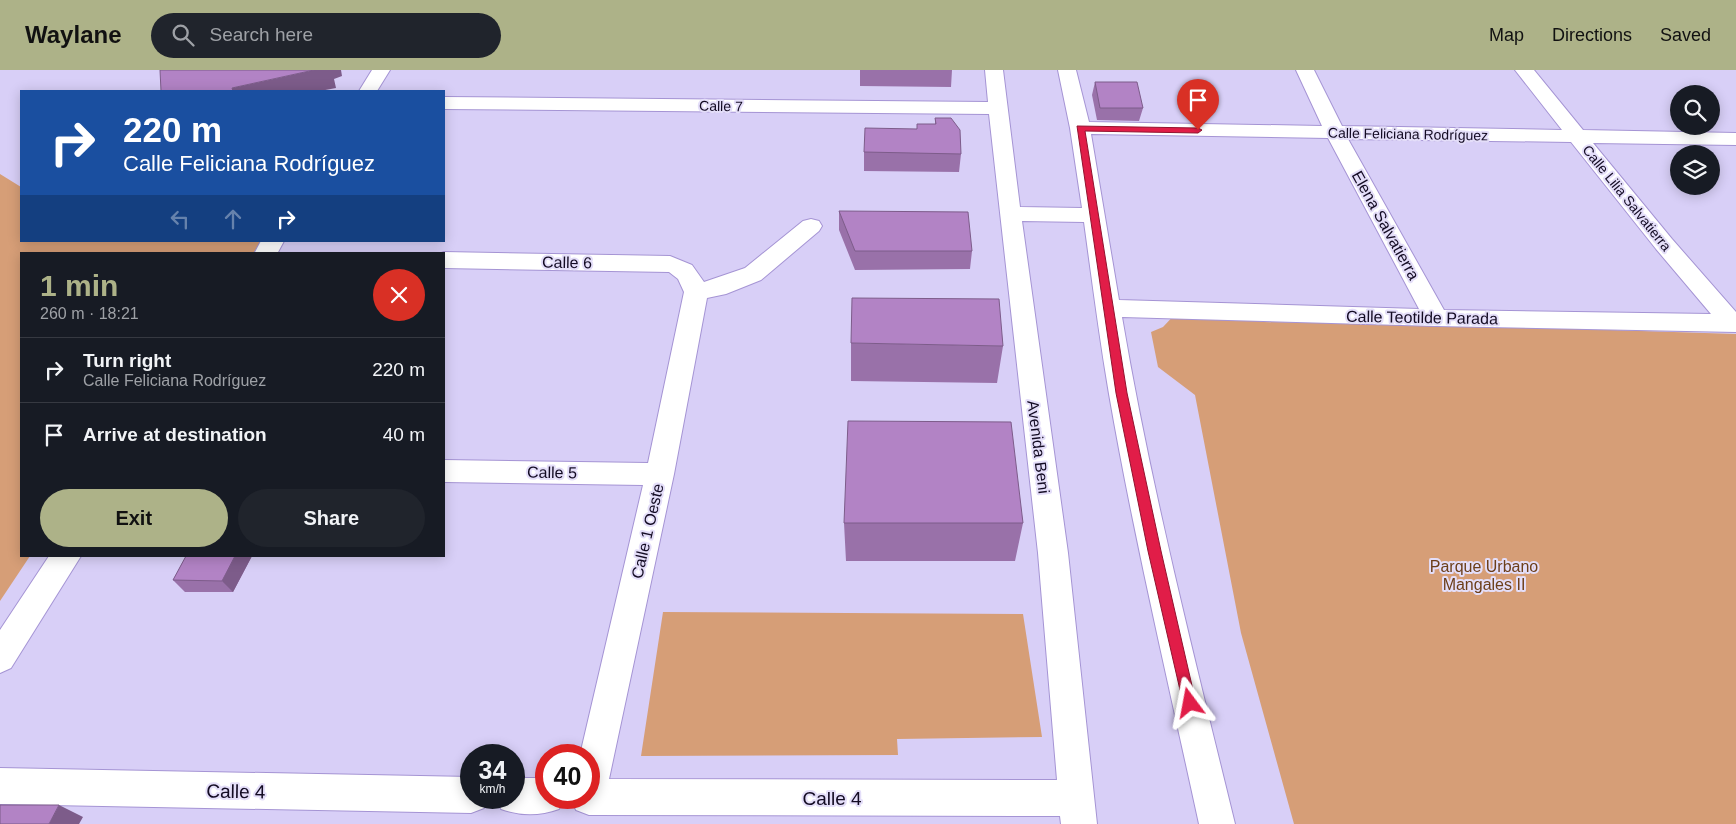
<!DOCTYPE html>
<meta charset="utf-8">
<style>
:root{--surface:#171b24;--page:#20242c;--text:#f1f3f6;--muted:#9ea1a6;--line:#363941;--accent:#adb288}
body{margin:0;font-family:Arial,sans-serif;background:var(--page);color:var(--text);height:100vh;display:flex;flex-direction:column;font-size:19px;white-space:nowrap}
*{box-sizing:border-box;margin:0}
p{font-size:16px;color:var(--muted)}
.icon{flex:none;width:28px;height:28px;fill:none;stroke:currentColor;stroke-width:2;stroke-linecap:round;stroke-linejoin:round}
.map{position:relative;flex:1;overflow:hidden}
.drawer{position:absolute;left:20px;top:182px;width:425px;height:305px;display:flex;flex-direction:column;background:var(--surface);border-radius:0px;box-shadow:0 2px 12px #0003}
.drawer>*{flex:none}
.top-card{position:absolute;left:20px;top:20px;width:425px;height:152px;border-radius:0px;box-shadow:0 2px 12px #0003;background:#1a4fa0;color:#fff;overflow:hidden}
.fabs{position:absolute;left:1670px;top:15px;display:grid;gap:10px}
.fabs a{display:grid;place-items:center;width:50px;height:50px;border-radius:50%;background:var(--surface);box-shadow:0 2px 12px #0003;font-size:25px}
.speed{position:absolute;left:460px;top:674px;display:flex;gap:10px;font-size:25px;font-weight:700;text-align:center}
.speed>*{display:grid;place-content:center;width:65px;height:65px;border-radius:50%;background:var(--surface);box-shadow:0 2px 12px #0003;line-height:1}
.speed small{font-size:12px;font-weight:400}
.speed .limit{border:8px solid #d22;background:#fff;color:#111}
.pin{position:absolute;display:grid;place-items:center;width:42px;height:42px;color:#fff;margin:-51px -21px;border-radius:50% 50% 50% 0;rotate:-45deg;box-shadow:0 0 5px #0007}
.pin .icon{rotate:45deg}
.me{position:absolute;width:55px;margin:-28px;rotate:347deg;stroke-linejoin:round;filter:drop-shadow(0 0 4px #0008)}
.turn{display:flex;align-items:center;gap:18px;height:105px;padding:0 20px;font-size:22px}
.turn .icon{width:65px;height:65px;stroke-width:2.5}
.turn b{display:block;font-size:35px;line-height:42px}
.lanes{display:flex;align-items:center;height:48px;padding:0 20px;background:#0003;justify-content:center;gap:25px;direction:ltr}
.lanes .off{opacity:.35}
.round{display:grid;place-items:center;flex:none;width:52px;height:52px;border-radius:26px;background:var(--page)}
.headline{display:flex;align-items:center;justify-content:space-between;height:85px;padding:0 20px}
h1{font-size:30px;font-weight:700;line-height:38px;color:var(--accent)}
.primary-button{display:flex;gap:10px;margin-top:auto;padding:10px 20px}
.primary-button a{flex:1;height:58px;border-radius:30px;background:var(--accent);color:#111;font-size:20px;font-weight:700;line-height:58px;text-align:center}
.primary-button a+a{background:var(--page);color:var(--text)}
ul{padding:0;list-style:none}
li{display:flex;align-items:center;gap:15px;height:65px;padding:0 20px;border-top:1px solid var(--line)}
li div{flex:1}
li b{display:block;font-size:19px}
li em{font-style:normal}
header{display:flex;align-items:center;gap:30px;box-sizing:border-box;height:70px;padding:0 25px;background:var(--accent);color:#111}
header strong{font-size:24px}
nav{display:flex;gap:28px;margin-inline-start:auto;font-size:18px}
.search{width:350px;height:45px;background:var(--page);display:flex;align-items:center;gap:12px;box-sizing:border-box;padding:0 18px;border-radius:28px;color:var(--muted);font-size:19px}
.map>svg:first-child{display:block}
.green{fill:#d69e77}
.lines{fill:none;stroke-linecap:round;stroke-linejoin:round}
.minor-casing{stroke:#a594d4;stroke-width:2}
.minor{fill:#fff;fill-rule:evenodd}
.wall{fill:#9971a9}
.shaded-wall{fill:#7d5c8a}
.building{fill:#b283c5;stroke:#7d5c8a}
.route{fill:#e11d48;stroke:#92132f}
.labels{text-anchor:middle;stroke-width:4;stroke-linejoin:round;paint-order:stroke}
.far-street-label{font-size:14px;fill:#130b23;stroke:#e4def9}
.street-label{font-size:16px;fill:#130b23;stroke:#e4def9}
.park-label{font-size:16px;fill:#6c3e19;stroke:#e4def9}
.near-street-label{font-size:19px;fill:#130b23;stroke:#e4def9}
</style>
<header>
<strong>Waylane</strong>
<div class="search"><svg class="icon" aria-label="search" viewBox="0 0 24 24"><circle cx="10" cy="10" r="6"/><path d="M15 15l6 6"/></svg>Search here</div>
<nav><a>Map</a><a>Directions</a><a>Saved</a></nav>
</header>
<div class="map">
<svg width="1736" height="754" viewBox="0 0 1736 754">
<rect width="100%" height="100%" fill="#d8cff7"/>
<path class="green" d="M0 104 21 117V171H261L253 184H21V486H30L0 531Z
M1179 240 1264 252 1482 256 1736 264V754H1294L1241 563 1195 325 1158 297 1151 262 1163 257Z
M663 542 1023 544 1042 667 897 669 898 685 641 686Z"/>
<g class="lines">
<g class="minor-casing">
<path id="minor" d="M372 0H390L377 21H359Z
M985 0H1003L1020 137 1082 138 1070 58 1058 0H1076L1089 52 1322 56 1296 0H1314L1342 56 1562 60 1515 0H1534L1583 60 1736 63V75L1593 73 1672 169 1736 242V262L1436 256 1122 247C1151 418 1194 586 1235 754H1199C1168 611 1134 468 1109 324 1099 266 1092 210 1084 152L1022 151 1068 483 1097 754H1061L1060 746 589 745 576 740 571 728H589V685H580L643 415 444 412V390L648 393 684 222 678 209 669 202 444 198V184H439L444 182 670 186 692 195 704 212 745 198 803 151 811 149 819 151 822 156 819 161 761 210 726 224 707 228 674 404 609 709 1057 710 1038 483 989 44 444 39V27L988 32ZM1091 64 1328 68 1419 239 1119 230ZM1348 69 1571 72 1656 179 1711 244 1444 240Z
M261 171H284L277 184H254Z
M49 486H81L11 598 0 603V560Z
M0 698 471 707V728H488L484 738 471 743 0 734Z
M514 708H546V728H563L559 739C540 746 520 746 501 739L497 728H514Z"/>
</g>
<use href="#minor" class="minor"/>
</g>
<path class="wall" d="M860 0H952L951 17 860 16Z
M1095 12 1143 38 1139 51 1097 50 1092 25Z
M935 48 961 84 959 102 864 101V82L916 59 935 54Z
M839 141 972 181 970 199 855 200 839 160Z
M851 273 1003 276 997 313 851 311Z
M844 453H1023L1015 491H846Z
M186 486H252L233 522H185L173 510Z"/>
<path class="shaded-wall" d="M314 0H341L342 6 334 9 336 18 320 21H233L232 18Z
M235 486H252L233 522 222 511Z
M59 735 83 747 79 754H49Z"/>
<path class="building" d="M160 0H314L232 18 233 21H161Z
M1095 12H1137L1143 38H1100Z
M935 48H951L960 60 961 84 864 82 865 58 917 59V54H936Z
M839 141 968 142 972 181H855Z
M852 228 999 229 1003 276 851 273Z
M848 351 1011 352 1023 453H844Z
M186 486H235L222 511 173 510Z
M0 735H59L49 754H0Z"/>
<path class="route" d="M1077 56 1198 58 1202 60 1198 63 1085 61 1127 323 1161 481 1196 633 1194 637 1190 639 1185 637 1183 633 1148 481 1116 323Z"/>
<g class="labels">
<g class="far-street-label">
<text transform="translate(721 36) rotate(1)" y="5">Calle 7</text>
<text transform="translate(1408 64) rotate(1)" y="5">Calle Feliciana Rodríguez</text>
<text transform="translate(1627 128) rotate(51)" y="5">Calle Lilia Salvatierra</text>
</g>
<g class="street-label">
<text transform="translate(1386 155) rotate(61)" y="6">Elena Salvatierra</text>
<text transform="translate(567 192) rotate(1)" y="6">Calle 6</text>
<text transform="translate(1422 247) rotate(1)" y="6">Calle Teotilde Parada</text>
<text transform="translate(1039 377) rotate(83)" y="6">Avenida Beni</text>
<text transform="translate(552 402) rotate(1)" y="6">Calle 5</text>
<text transform="translate(647 461) rotate(-77)" y="6">Calle 1 Oeste</text>
</g>
<g class="park-label">
<text x="1484" y="502">Parque Urbano<tspan x="1484" dy="18">Mangales II</tspan></text>
</g>
<g class="near-street-label">
<text transform="translate(236 721) rotate(1)" y="7">Calle 4</text>
<text x="832" y="735">Calle 4</text>
</g>
</g>
</svg>
<div class="fabs">
<a><svg class="icon" aria-label="search" viewBox="0 0 24 24"><circle cx="10" cy="10" r="6"/><path d="M15 15l6 6"/></svg></a>
<a><svg class="icon" aria-label="layers" viewBox="0 0 24 24"><path d="M12 4l9 5-9 5-9-5zM3 14l9 5 9-5"/></svg></a>
</div>
<div class="speed"><div>34<small>km/h</small></div><div class="limit">40</div></div>
<div class="pin" style="left:1198px;top:60px;background:#d93025"><svg class="icon" aria-label="arrive" viewBox="0 0 24 24"><path d="M6 21V4h12l-3 4 3 4H6"/></svg></div>
<svg class="me" style="left:1190px;top:633px" viewBox="-20 -20 40 40"><path d="M0-17L14 15 0 8-14 15z" fill="#e11d48" stroke="#fff" stroke-width="4"/></svg>
<div class="top-card">
<div class="turn"><svg class="icon" aria-label="right" viewBox="0 0 24 24"><path d="M7 20v-9h11M14 6l5 5-5 5"/></svg><div><b>220 m</b>Calle Feliciana Rodríguez</div></div>
<div class="lanes"><svg class="icon off" aria-label="left" viewBox="0 0 24 24"><path d="M17 20v-9H6M10 6l-5 5 5 5"/></svg><svg class="icon off" aria-label="ahead" viewBox="0 0 24 24"><path d="M12 20V5M6 11l6-6 6 6"/></svg><svg class="icon" aria-label="right" viewBox="0 0 24 24"><path d="M7 20v-9h11M14 6l5 5-5 5"/></svg></div>
</div>
<section class="drawer">
<div class="headline"><div><h1>1 min</h1><p>260 m · 18:21</p></div><a class="round" style="background:#d93025;color:#fff"><svg class="icon" aria-label="close" viewBox="0 0 24 24"><path d="M6 6l12 12M18 6L6 18"/></svg></a></div>
<ul>
<li><svg class="icon" aria-label="right" viewBox="0 0 24 24"><path d="M7 20v-9h11M14 6l5 5-5 5"/></svg><div><b>Turn right</b><p>Calle Feliciana Rodríguez</p></div><em>220 m</em></li>
<li><svg class="icon" aria-label="arrive" viewBox="0 0 24 24"><path d="M6 21V4h12l-3 4 3 4H6"/></svg><div><b>Arrive at destination</b></div><em>40 m</em></li>
</ul>
<div class="primary-button"><a>Exit</a><a>Share</a></div>
</section>
</div>
